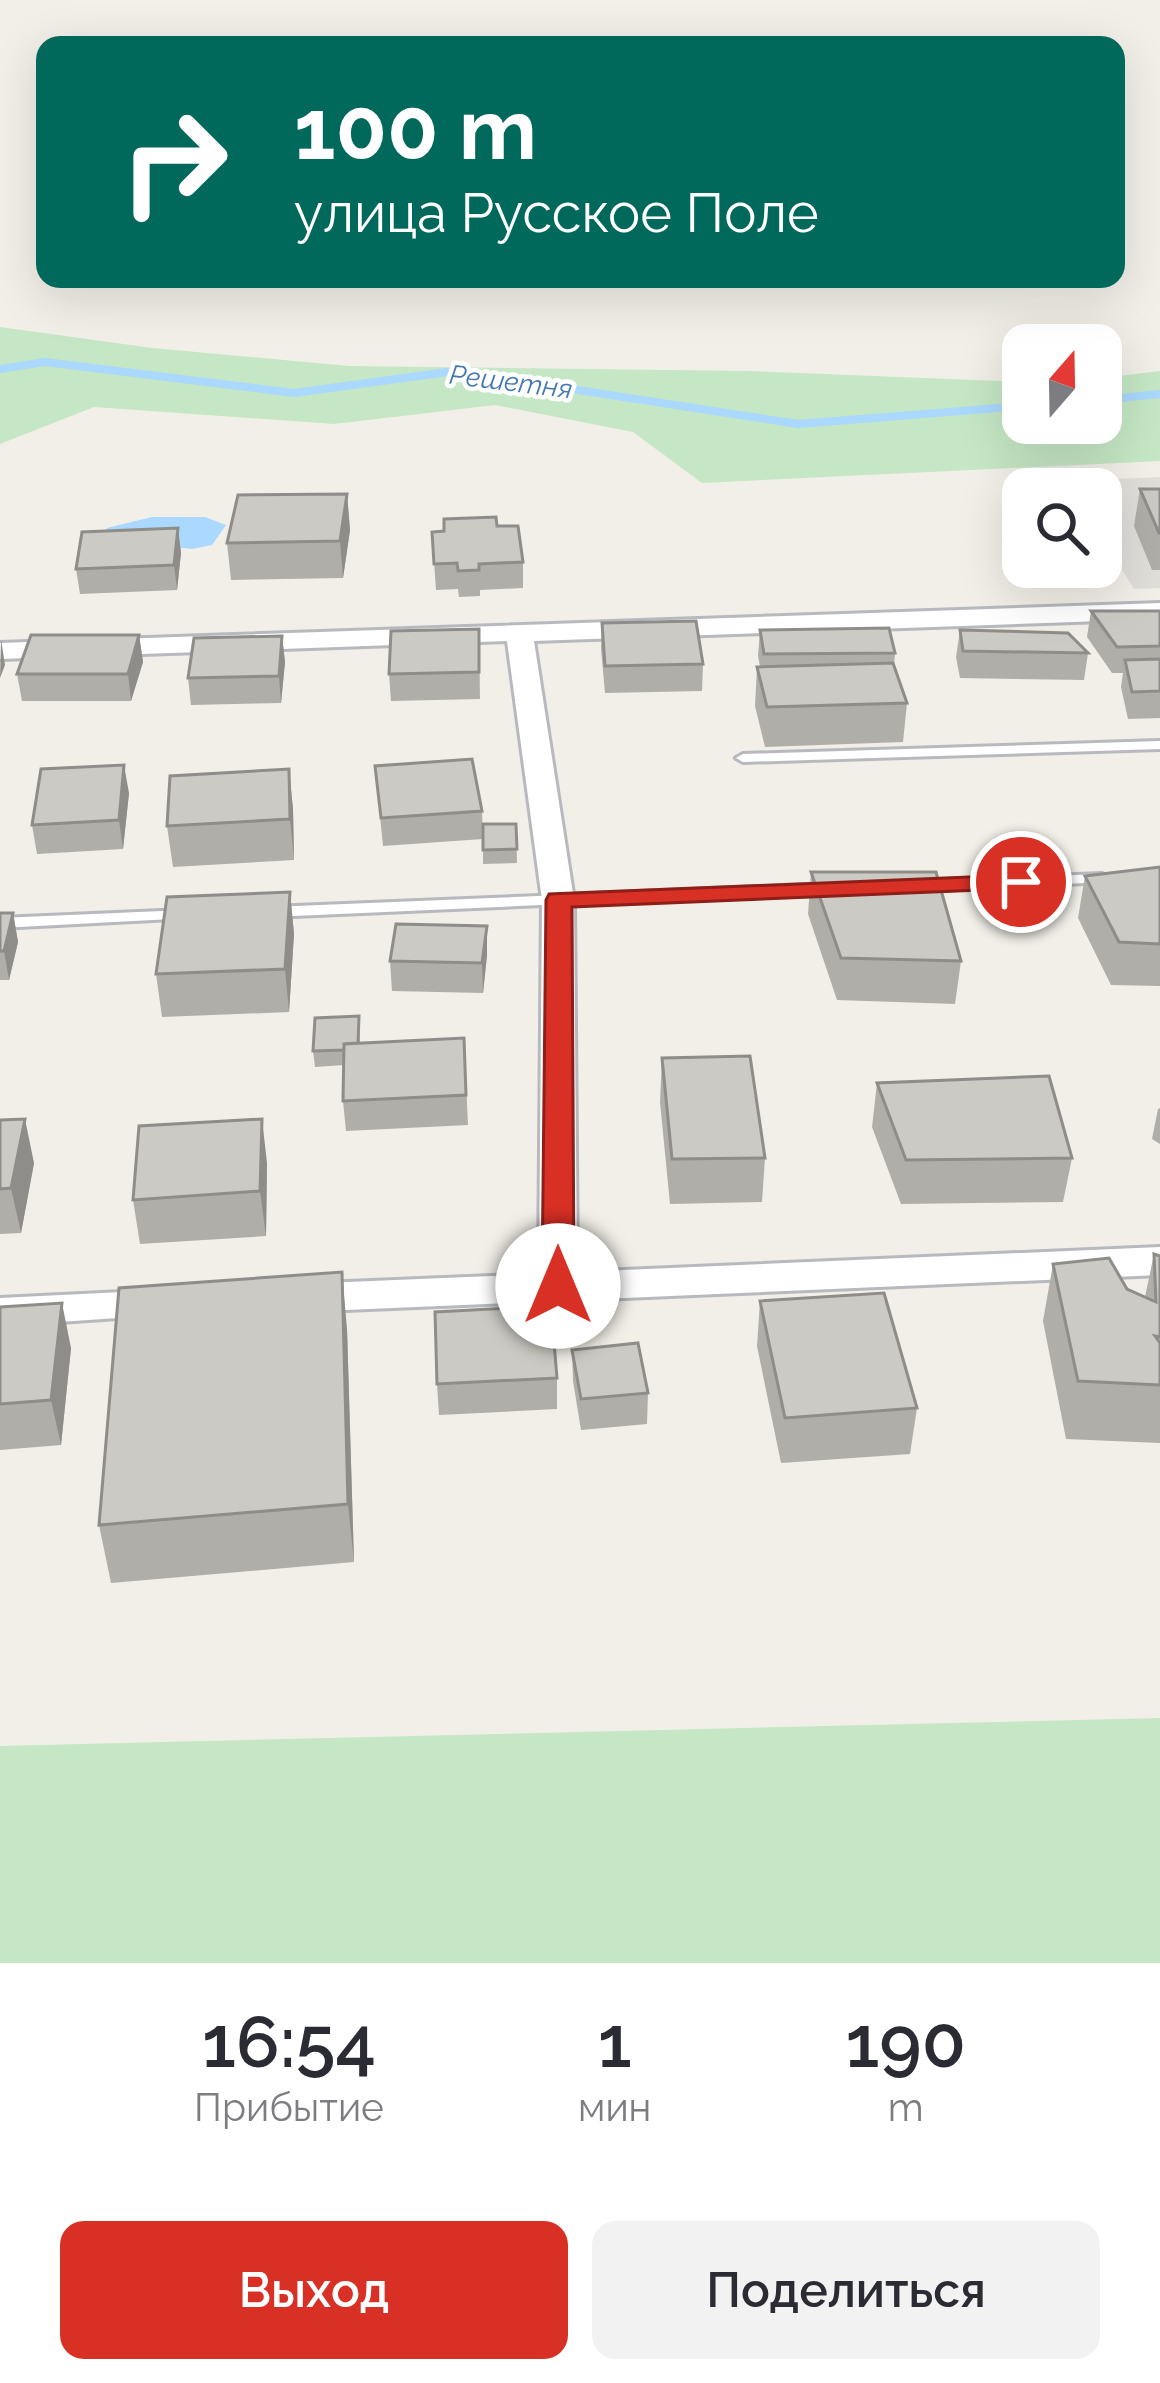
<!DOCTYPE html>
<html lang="ru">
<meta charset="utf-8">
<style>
:root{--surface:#fff;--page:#f2f2f3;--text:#2b2b33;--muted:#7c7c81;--accent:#d93025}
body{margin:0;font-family:Raleway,sans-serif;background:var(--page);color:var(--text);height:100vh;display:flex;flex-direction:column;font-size:45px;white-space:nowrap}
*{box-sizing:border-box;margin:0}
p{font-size:39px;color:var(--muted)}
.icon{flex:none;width:66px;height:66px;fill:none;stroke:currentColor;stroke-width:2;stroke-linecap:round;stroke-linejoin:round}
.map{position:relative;height:1963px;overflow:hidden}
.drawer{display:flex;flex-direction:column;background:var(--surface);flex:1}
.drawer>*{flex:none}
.guide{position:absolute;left:36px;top:36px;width:1089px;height:252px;border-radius:24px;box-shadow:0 12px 48px #0002;background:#00695c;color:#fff;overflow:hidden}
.needle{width:78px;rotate:20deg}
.fabs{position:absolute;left:1002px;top:324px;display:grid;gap:24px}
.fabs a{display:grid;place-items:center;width:120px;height:120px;border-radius:24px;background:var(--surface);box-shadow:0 12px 48px #0002;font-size:60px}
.pin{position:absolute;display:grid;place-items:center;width:102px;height:102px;color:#fff;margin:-51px;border:6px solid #fff;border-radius:50%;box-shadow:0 3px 12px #0007}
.me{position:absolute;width:132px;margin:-66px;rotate:0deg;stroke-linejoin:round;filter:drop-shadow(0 0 9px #0008)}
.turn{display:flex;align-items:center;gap:42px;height:252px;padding:0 60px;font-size:54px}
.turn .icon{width:156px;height:156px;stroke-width:2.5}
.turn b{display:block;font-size:84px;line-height:102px}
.eta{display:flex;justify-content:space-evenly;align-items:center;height:204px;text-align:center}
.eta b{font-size:72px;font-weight:600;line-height:84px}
.button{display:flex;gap:24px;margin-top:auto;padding:24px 60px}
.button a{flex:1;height:138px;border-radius:24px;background:var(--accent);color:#fff;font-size:48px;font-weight:600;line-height:138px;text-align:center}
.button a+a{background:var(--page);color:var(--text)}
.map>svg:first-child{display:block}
.industrial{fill:#e0ded9}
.green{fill:#c5e7c5}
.water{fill:#aad8fe}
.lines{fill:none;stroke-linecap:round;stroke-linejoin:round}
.stream{stroke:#aad8fe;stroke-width:8}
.service-casing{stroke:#b8b9be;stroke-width:6}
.minor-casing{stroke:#b8b9be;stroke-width:6}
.service{fill:#fff;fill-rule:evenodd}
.minor{fill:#fff;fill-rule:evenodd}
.wall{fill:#afaea9}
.shaded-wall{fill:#8f8d89}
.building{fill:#cccac4;stroke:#8f8d89;stroke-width:3}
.route{fill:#d93025;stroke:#8d1f18;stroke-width:3}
.labels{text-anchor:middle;stroke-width:9;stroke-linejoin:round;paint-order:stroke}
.far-water-label{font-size:27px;font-style:italic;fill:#4478b2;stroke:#fff}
</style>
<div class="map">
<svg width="1160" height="1963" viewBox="0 0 1160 1963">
<rect width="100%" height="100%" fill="#f1efe7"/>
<path class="industrial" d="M1160 477V588L1134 589 1101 536V489H1072L1067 481Z"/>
<path class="green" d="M0 327 152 348 349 366 748 371 1023 382V423H1101V378L1160 371V461L702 483 633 432 495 405 334 424 94 407 0 444Z
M1160 1718V1963H0V1746Z"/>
<path class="water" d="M152 517H205L226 525 212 545 192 549 102 538 107 528Z"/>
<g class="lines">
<path class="stream" d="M0 369 45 362 294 393 455 371 798 424 1023 406
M1101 400 1160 394"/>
<g class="service-casing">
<path id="service" d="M1160 741V749L743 762 736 758 743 754Z
M1102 874 1110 879 1107 882 918 891 910 886 918 881Z
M832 884 840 889 838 892 271 917 263 912 271 907Z
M185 910 191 912 193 915 191 918 0 928V918Z"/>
</g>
<g class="minor-casing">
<path id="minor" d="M1160 603V619L534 641 574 900 577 1272 1160 1247V1275L299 1312 285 1308 280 1298 285 1288 299 1284 539 1274 542 900 507 641 0 659V643Z
M163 1290 177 1294 183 1304 177 1314 0 1326V1298Z"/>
</g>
<use href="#service" class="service"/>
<use href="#minor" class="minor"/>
</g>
<path class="wall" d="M1140 489H1160V570H1152L1134 526Z
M347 494 350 530 343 578 231 580 227 543Z
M497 526 523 562V588L480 590V596L459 597 458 589 436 590 432 532Z
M178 528 181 553 177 590 80 594 76 569Z
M1091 611H1160V718L1128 719 1121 687 1123 673H1112L1087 637Z
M602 623 703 664 702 691 605 693 601 649Z
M479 629 480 699 391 701 389 674Z
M760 630 895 653 894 665 907 703 903 742 765 747 755 706 757 667H760L758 656Z
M960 630 1088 653 1084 680 960 678 956 657Z
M139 635 143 662 131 701H22L17 674Z
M282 636 285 662 281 703 191 705 188 678Z
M375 766 482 811 483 839 383 846Z
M289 769 293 809 294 860 173 867 167 826Z
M129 793 123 849 37 854 32 825Z
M483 824H516L517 863 483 864Z
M1160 867V986L1111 985 1078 918 1085 876Z
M811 872 961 961 955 1004 837 1000 808 914Z
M290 892 294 934 289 1012 162 1017 156 974Z
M0 913H13L18 942 9 980H0Z
M487 955 483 993 392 991 390 961Z
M359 1016 360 1043 464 1038 468 1125 346 1131 343 1101 344 1065 315 1067 313 1051Z
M662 1058 765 1158 762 1202 670 1204 660 1102Z
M877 1083 1072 1158 1063 1202 901 1204 872 1127Z
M1160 1108V1144L1152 1139 1158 1109Z
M0 1120 34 1163 21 1233 0 1234Z
M267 1163 266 1236 140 1244 133 1200Z
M1154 1254 1160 1256V1443L1066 1439 1043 1321 1053 1264 1127 1289 1145 1297Z
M760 1301 917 1408 910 1454 781 1463 757 1346Z
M0 1307 71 1348 61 1445 0 1450Z
M347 1329 354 1562 111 1583 99 1525Z
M572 1350 648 1393 647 1424 581 1430 573 1381Z
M557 1378V1409L439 1415 437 1384Z"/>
<path class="shaded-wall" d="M347 494 350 530 343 578 340 541Z
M178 528 181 553 177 590 174 565Z
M139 635 143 662 131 701 128 674Z
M282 636 285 662 281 703 279 676Z
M1 639 5 665 0 678Z
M124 765 129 793 123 849 119 820Z
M289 769 293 809 294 860 290 819Z
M290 892 294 934 289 1012 285 969Z
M13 913 18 942 9 980 4 951Z
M487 926V955L483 993 482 963Z
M25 1119 34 1163 21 1233 11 1188Z
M262 1119 267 1163 266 1236 260 1191Z
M342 1272 347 1329 354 1562 348 1504Z
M62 1303 71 1348 61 1445 51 1400Z"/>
<path class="building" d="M1140 489H1160V533H1159Z
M347 494 340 541 227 543 238 495Z
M496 517 497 526H518L523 562 479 564V570L458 571 457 563 434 564 432 532 444 531V519Z
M178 528 174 565 76 569 82 532Z
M1091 611H1160V646L1117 647Z
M696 621 703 664 605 666 602 623Z
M889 628 895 653 764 654 760 630Z
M479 629V672L389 674 391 631Z
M960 630 1068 633 1088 653 963 651Z
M31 635H139L128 674H17Z
M282 636 279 676 188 678 194 638Z
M1160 659V691L1132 692 1125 660Z
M893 663 907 703 767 707 757 667Z
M472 759 482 811 381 818 375 766Z
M124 765 119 820 32 825 41 769Z
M289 769 290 819 167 826 170 776Z
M483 824H516L517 849 483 850Z
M1160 867V944L1119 942 1085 876Z
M811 872H936L961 961 841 958Z
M290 892 285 969 156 974 167 897Z
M0 913H13L4 951H0Z
M396 924 487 926 482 963 390 961Z
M359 1016 358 1043 344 1044V1050L313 1051 315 1018Z
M464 1038 466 1095 343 1101 344 1044Z
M750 1056 765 1158 672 1159 662 1058Z
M1049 1076 1072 1158 906 1160 877 1083Z
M25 1119 11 1188 0 1189V1120Z
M262 1119 260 1191 133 1200 139 1126Z
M1154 1254 1160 1256V1337L1155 1336 1160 1343V1385L1078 1381 1053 1264 1109 1258 1127 1289 1156 1302Z
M342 1272 348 1504 99 1525 119 1288Z
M884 1293 917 1408 785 1418 760 1301Z
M62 1303 51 1400 0 1404V1307Z
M551 1306 557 1378 437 1384 435 1312Z
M638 1343 648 1393 581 1399 572 1350Z"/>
<path class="route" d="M1021 875 1034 882 1030 888 572 907 574 1286 570 1294H547L542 1286 546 900 549 894Z"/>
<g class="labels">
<g class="far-water-label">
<text transform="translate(511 382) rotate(7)" y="9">Решетня</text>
</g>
</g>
</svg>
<div class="fabs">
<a><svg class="needle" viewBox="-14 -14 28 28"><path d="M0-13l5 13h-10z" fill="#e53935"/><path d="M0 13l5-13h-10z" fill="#7c7c81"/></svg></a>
<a><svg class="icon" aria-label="search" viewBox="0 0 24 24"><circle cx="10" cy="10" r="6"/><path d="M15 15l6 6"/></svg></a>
</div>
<div class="pin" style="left:1021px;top:882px;background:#d93025"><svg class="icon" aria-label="arrive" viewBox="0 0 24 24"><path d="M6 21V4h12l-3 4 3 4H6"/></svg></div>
<svg class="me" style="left:558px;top:1286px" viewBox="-20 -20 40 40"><circle r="19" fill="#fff"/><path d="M0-13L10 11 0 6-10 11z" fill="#d93025"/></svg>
<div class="guide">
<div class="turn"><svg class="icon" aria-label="right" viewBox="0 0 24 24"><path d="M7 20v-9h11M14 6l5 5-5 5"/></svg><div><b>100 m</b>улица Русское Поле</div></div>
</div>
</div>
<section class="drawer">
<div class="eta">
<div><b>16:54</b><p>Прибытие</p></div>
<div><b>1</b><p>мин</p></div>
<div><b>190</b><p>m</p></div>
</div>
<div class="button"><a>Выход</a><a>Поделиться</a></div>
</section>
